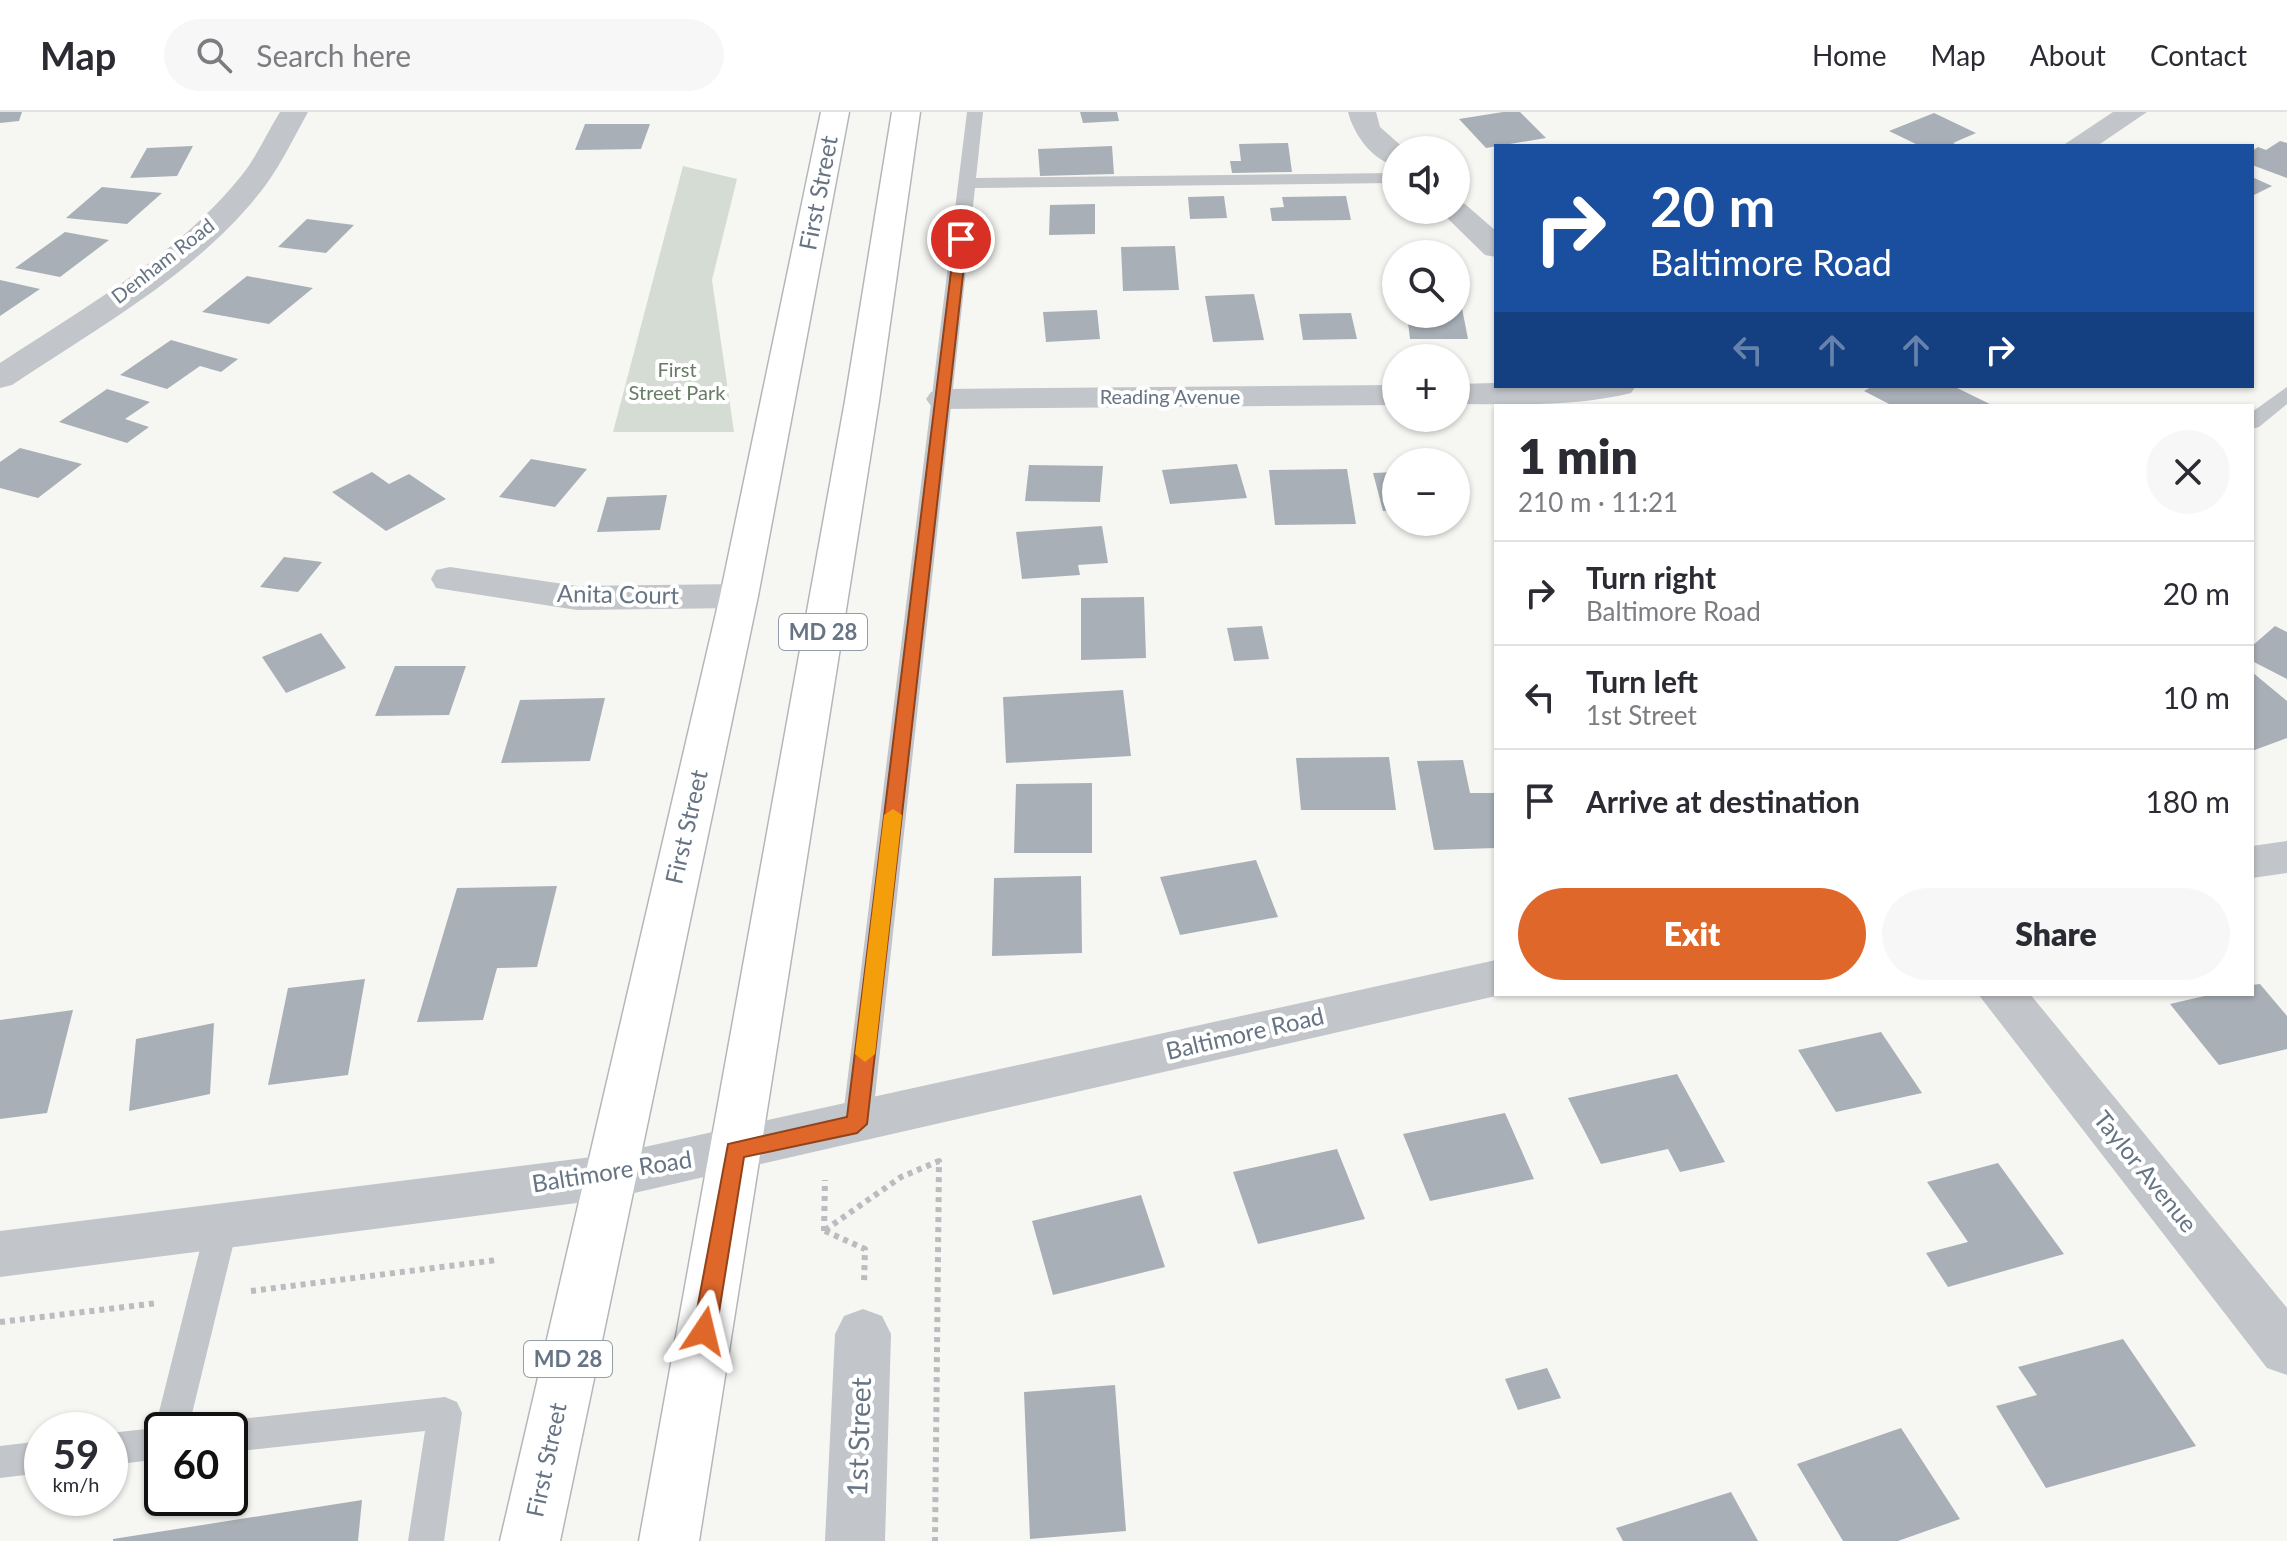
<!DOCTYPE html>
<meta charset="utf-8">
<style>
:root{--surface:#fff;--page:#f7f7f7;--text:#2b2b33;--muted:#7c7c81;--line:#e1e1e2;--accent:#e0672a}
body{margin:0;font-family:Lato,sans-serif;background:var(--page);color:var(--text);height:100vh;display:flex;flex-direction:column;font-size:30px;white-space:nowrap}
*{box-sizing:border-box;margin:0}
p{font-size:26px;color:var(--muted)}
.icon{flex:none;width:44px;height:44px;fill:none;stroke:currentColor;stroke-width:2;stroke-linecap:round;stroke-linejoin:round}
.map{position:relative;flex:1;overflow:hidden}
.details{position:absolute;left:1494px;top:292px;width:760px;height:592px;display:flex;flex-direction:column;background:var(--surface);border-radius:0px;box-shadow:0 2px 6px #0004}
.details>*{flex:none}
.top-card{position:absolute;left:1494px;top:32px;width:760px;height:244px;border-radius:0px;box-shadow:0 2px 6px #0004;background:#1a4fa0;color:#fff;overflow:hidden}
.fabs{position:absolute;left:1382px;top:24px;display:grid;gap:16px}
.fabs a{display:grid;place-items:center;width:88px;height:88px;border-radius:50%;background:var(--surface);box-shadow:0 2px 6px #0004;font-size:40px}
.speed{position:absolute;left:24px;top:1300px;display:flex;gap:16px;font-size:40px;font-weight:700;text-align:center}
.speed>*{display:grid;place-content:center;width:104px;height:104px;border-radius:50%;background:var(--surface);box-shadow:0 2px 6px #0004;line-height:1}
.speed small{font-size:20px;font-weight:400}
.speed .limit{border:4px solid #111;border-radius:12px;background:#fff;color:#111}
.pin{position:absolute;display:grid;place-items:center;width:68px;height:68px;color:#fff;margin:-34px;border:4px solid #fff;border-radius:50%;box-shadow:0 2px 8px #0007}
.me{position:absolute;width:88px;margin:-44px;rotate:10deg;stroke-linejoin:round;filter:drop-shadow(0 0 6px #0008)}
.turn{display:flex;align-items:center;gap:28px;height:168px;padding:0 24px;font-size:36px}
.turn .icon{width:104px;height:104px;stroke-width:2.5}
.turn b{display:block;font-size:56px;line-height:68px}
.lanes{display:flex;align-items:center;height:76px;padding:0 24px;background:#0003;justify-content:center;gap:40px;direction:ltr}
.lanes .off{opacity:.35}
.round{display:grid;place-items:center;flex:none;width:84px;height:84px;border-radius:42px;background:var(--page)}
.head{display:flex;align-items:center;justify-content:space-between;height:136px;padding:0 24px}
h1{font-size:48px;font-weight:800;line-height:60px}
.button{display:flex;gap:16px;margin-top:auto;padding:16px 24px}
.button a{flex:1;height:92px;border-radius:48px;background:var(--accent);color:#fff;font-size:32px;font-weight:800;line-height:92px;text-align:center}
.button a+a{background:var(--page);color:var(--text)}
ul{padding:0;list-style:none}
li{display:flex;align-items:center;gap:24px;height:104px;padding:0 24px;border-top:2px solid var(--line)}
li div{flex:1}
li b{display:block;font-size:30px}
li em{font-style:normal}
header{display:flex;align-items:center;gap:48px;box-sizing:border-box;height:112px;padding:0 40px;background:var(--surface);border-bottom:2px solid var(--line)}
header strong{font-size:38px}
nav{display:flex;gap:44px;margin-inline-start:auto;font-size:28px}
.search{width:560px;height:72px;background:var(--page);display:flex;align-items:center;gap:20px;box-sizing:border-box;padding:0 28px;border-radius:44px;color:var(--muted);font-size:30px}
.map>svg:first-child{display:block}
.green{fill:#d5dcd3}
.building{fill:#a8afb6}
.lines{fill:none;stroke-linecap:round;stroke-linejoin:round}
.primary-casing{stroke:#b3b7bb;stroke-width:3}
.path{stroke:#babcbf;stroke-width:6;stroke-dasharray:5 5;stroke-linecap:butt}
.service{fill:#c2c5c9;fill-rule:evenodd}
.minor{fill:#c2c5c9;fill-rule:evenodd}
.tertiary{fill:#c2c5c9;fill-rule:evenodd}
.primary{fill:#fff;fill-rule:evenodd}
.route{fill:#e0672a;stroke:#92431b;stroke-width:2}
.slow{fill:#f59e0b}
.labels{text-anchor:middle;stroke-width:8;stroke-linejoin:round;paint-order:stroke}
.far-street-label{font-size:20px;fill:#667484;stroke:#fff}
.far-park-label{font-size:20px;fill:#677b65;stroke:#fff}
.shield{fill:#fff;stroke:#949ea9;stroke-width:2}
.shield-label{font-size:22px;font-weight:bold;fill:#667484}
.street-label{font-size:24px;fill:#667484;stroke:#fff}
.near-street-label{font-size:28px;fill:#667484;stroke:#fff}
</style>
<header>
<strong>Map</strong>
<div class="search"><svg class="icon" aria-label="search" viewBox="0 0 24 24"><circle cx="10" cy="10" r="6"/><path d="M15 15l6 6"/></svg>Search here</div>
<nav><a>Home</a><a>Map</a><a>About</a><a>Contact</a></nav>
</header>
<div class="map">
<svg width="2287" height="1429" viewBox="0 0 2287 1429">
<rect width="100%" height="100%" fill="#f6f7f3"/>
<path class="green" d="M683 54 737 67 712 168 734 320H613Z"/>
<path class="building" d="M0 0H22L19 9 0 11Z
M1080 0H1117L1119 9 1083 11Z
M1503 0H1520L1546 26 1486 36 1459 7Z
M1934 1 1976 21 1953 31 1960 34H1920L1889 19Z
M585 12H650L641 37 575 38Z
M2280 29 2287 31V66L2252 53V39L2258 35 2266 38Z
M1288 31 1292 60 1232 61 1230 49H1241L1239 32Z
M193 34 177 64 130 66 147 36Z
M1112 34 1114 62 1040 64 1038 37Z
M2252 65 2272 74 2252 84Z
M102 75 162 81 127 112 66 106Z
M1224 84 1227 106 1190 107 1188 85Z
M1346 84 1351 108 1272 109 1270 96 1284 95 1282 85Z
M1095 92V122L1049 123 1050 93Z
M307 107 354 113 326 141 278 135Z
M65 120 109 128 60 165 15 156Z
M1175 134 1179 178 1123 179 1121 135Z
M247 164 313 176 269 212 202 200Z
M0 168 40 177 0 204Z
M1254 182 1264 228 1213 230 1205 184Z
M1456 191H1461L1468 227H1410L1407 202H1456Z
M1097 198 1100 227 1046 230 1043 200Z
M1351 201 1357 227 1303 228 1299 202Z
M171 228 238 247 221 260 200 254 167 277 120 263Z
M1873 274H1953L1994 294H1893L1864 279Z
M107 277 150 290 125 307 149 315 127 331 59 310Z
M20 336 82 352 38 386 0 376V350Z
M531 347 587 357 555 395 499 385Z
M1237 352 1247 386 1170 392 1162 358Z
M1029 353 1103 354 1100 390 1025 389Z
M1347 357 1356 412 1275 413 1269 358Z
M372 360 389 372 409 362 446 387 386 419 332 380Z
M1396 360V398L1383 399 1373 361Z
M667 383 660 418 597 420 607 385Z
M1102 414 1108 451 1078 453 1080 463 1022 467 1016 420Z
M284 445 322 450 298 480 260 475Z
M1144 485 1146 546 1081 548V486Z
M1262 514 1269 547 1234 549 1227 516Z
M2275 514 2287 520V567L2252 549V534Z
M321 521 346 556 286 581 262 545Z
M395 554H466L449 603 375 604Z
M2252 560 2287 589V626L2252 639Z
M1123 578 1131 644 1006 651 1003 585Z
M605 586 590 649 501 651 520 588Z
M1389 645 1396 698H1301L1296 646Z
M1463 648 1470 681H1496V736L1434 738 1417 649Z
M1092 671V741H1014L1016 672Z
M1256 748 1278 805 1180 823 1160 765Z
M1081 764 1082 841 992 844 994 766Z
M557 774 537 855 497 856 483 908 417 910 457 776Z
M365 867 348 963 268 973 288 876Z
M2260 872 2287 904V937L2219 953 2170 892 2213 882H2252V873Z
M73 898 47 1001 0 1007V908Z
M214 911 210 982 129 999 136 927Z
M1881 920 1922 981 1836 1000 1798 938Z
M1677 962 1725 1050 1680 1060 1668 1037 1601 1052 1568 986Z
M1505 1001 1534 1067 1430 1089 1403 1022Z
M1337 1037 1365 1107 1258 1132 1233 1060Z
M1998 1051 2064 1142 1948 1175 1926 1141 1968 1130 1927 1070Z
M1141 1083 1165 1155 1053 1183 1032 1109Z
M2123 1227 2196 1334 2046 1376 1996 1294 2037 1283 2018 1255Z
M1547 1256 1561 1286 1518 1298 1505 1267Z
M1115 1273 1126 1419 1030 1427 1024 1280Z
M1901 1316 1960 1407 1898 1429H1843L1797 1352Z
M1731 1380 1758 1429H1623L1616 1416Z
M362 1388 358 1429H113V1427Z"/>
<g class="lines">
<g class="primary-casing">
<path id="primary" d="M821 0H849L758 484 560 1429H500L720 484Z
M892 0H920L879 289 699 1429H639L845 289Z"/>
</g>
<path class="path" d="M825 1118 901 1065 939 1049 935 1429
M824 1119 825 1068
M825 1119 865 1137 864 1172
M251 1179 497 1148
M0 1210 158 1191"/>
<path class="service" d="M967 0H983L976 66 1396 61V71L975 76 872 1012 868 1021 857 1024 846 1021 842 1012Z
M2287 275V292L2259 315 2252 317V300Z
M222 1100 233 1103 238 1113 188 1318H162V1347L110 1353V1321L155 1316 206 1113 211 1103Z
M445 1285 457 1290 462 1301 444 1429H408L425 1319 230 1340V1318H216L218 1313 230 1308Z
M42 1329V1361L0 1366V1334Z"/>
<path class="minor" d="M280 0H308C294 25 282 51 265 74 200 160 100 214 12 273L0 276V251C85 195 177 144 242 63 257 44 267 21 280 0Z
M1348 0H1376L1380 15 1406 38H1396V54C1372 48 1354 23 1348 0Z
M2113 0H2147L2097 34H2062Z
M1456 89 1465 92 1496 119V145L1485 143 1439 98H1456Z
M1496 271V274H1636L1631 281C1574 295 1514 292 1456 292V272Z
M1396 273V293L943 297 931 294 926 287 931 280 943 277Z
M450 455 577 474 739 472 753 475 758 484 753 493 739 496 577 498 436 476 431 467 436 458Z
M1978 882H2030L2287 1196V1263L2267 1256Z
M863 1197 882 1204 891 1222 885 1429H825L835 1222 844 1204Z"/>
<path class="tertiary" d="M2287 729V761L2252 766V734Z
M1496 848V882H1503L1496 884 608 1087 0 1165V1119L608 1043Z"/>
<use href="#primary" class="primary"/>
</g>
<path class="route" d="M961 123 967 127 867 1012 857 1021 744 1045 716 1219 712 1227 704 1230 696 1227 693 1219 728 1032 847 1005 955 127Z"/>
<path class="slow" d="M893 697 902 703 875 942 865 950 855 942 884 703Z"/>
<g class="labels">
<g class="far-street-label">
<text transform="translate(163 149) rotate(-38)" y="7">Denham Road</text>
<text x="1170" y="292">Reading Avenue</text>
</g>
<g class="far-park-label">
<text x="677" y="265">First<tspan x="677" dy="23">Street Park</tspan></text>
</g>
<g class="shield">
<rect x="779" y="502" width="88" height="36" rx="6"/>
<rect x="524" y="1229" width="88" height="36" rx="6"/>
</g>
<g class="shield-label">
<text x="823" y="528">MD 28</text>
<text x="568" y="1255">MD 28</text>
</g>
<g class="street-label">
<text transform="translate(819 81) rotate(-79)" y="8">First Street</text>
<text transform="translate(618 483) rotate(1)" y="8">Anita Court</text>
<text transform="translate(687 715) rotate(-77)" y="8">First Street</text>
<text transform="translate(1245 922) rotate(-13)" y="8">Baltimore Road</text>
<text transform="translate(612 1060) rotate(-9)" y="8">Baltimore Road</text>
<text transform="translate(2145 1060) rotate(51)" y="8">Taylor Avenue</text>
<text transform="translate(547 1348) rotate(-78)" y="8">First Street</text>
</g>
<g class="near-street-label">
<text transform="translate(859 1325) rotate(-88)" y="10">1st Street</text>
</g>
</g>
</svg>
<div class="fabs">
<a><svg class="icon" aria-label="sound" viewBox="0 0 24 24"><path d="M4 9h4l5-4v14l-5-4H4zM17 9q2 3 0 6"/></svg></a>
<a><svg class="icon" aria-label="search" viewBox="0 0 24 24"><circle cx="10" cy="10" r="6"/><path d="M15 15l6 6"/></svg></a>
<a>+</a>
<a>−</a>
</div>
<div class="speed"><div>59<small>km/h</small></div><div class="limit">60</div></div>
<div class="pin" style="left:961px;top:127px;background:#d93025"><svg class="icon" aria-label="arrive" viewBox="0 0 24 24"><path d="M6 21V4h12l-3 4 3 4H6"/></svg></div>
<svg class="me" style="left:704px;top:1219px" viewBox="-20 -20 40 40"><path d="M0-17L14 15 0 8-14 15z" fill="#e0672a" stroke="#fff" stroke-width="4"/></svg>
<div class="top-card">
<div class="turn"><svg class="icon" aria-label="right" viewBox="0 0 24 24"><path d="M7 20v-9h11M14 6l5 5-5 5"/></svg><div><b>20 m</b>Baltimore Road</div></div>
<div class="lanes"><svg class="icon off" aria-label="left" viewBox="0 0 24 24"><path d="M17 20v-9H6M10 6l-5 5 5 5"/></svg><svg class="icon off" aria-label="ahead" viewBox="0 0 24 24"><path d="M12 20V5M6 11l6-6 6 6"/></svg><svg class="icon off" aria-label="ahead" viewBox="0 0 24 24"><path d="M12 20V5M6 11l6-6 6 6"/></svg><svg class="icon" aria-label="right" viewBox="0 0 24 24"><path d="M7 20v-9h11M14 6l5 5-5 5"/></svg></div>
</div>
<section class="details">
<div class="head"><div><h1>1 min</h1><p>210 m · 11:21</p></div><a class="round"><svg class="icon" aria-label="close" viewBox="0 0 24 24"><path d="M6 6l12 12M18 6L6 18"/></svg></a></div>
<ul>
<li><svg class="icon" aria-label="right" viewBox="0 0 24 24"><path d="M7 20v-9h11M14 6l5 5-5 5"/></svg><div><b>Turn right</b><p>Baltimore Road</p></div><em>20 m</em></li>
<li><svg class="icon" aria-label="left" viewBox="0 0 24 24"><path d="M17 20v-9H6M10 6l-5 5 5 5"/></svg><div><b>Turn left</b><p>1st Street</p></div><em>10 m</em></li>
<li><svg class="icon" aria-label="arrive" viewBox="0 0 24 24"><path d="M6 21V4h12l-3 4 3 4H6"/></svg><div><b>Arrive at destination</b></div><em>180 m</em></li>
</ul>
<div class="button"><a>Exit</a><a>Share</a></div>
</section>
</div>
